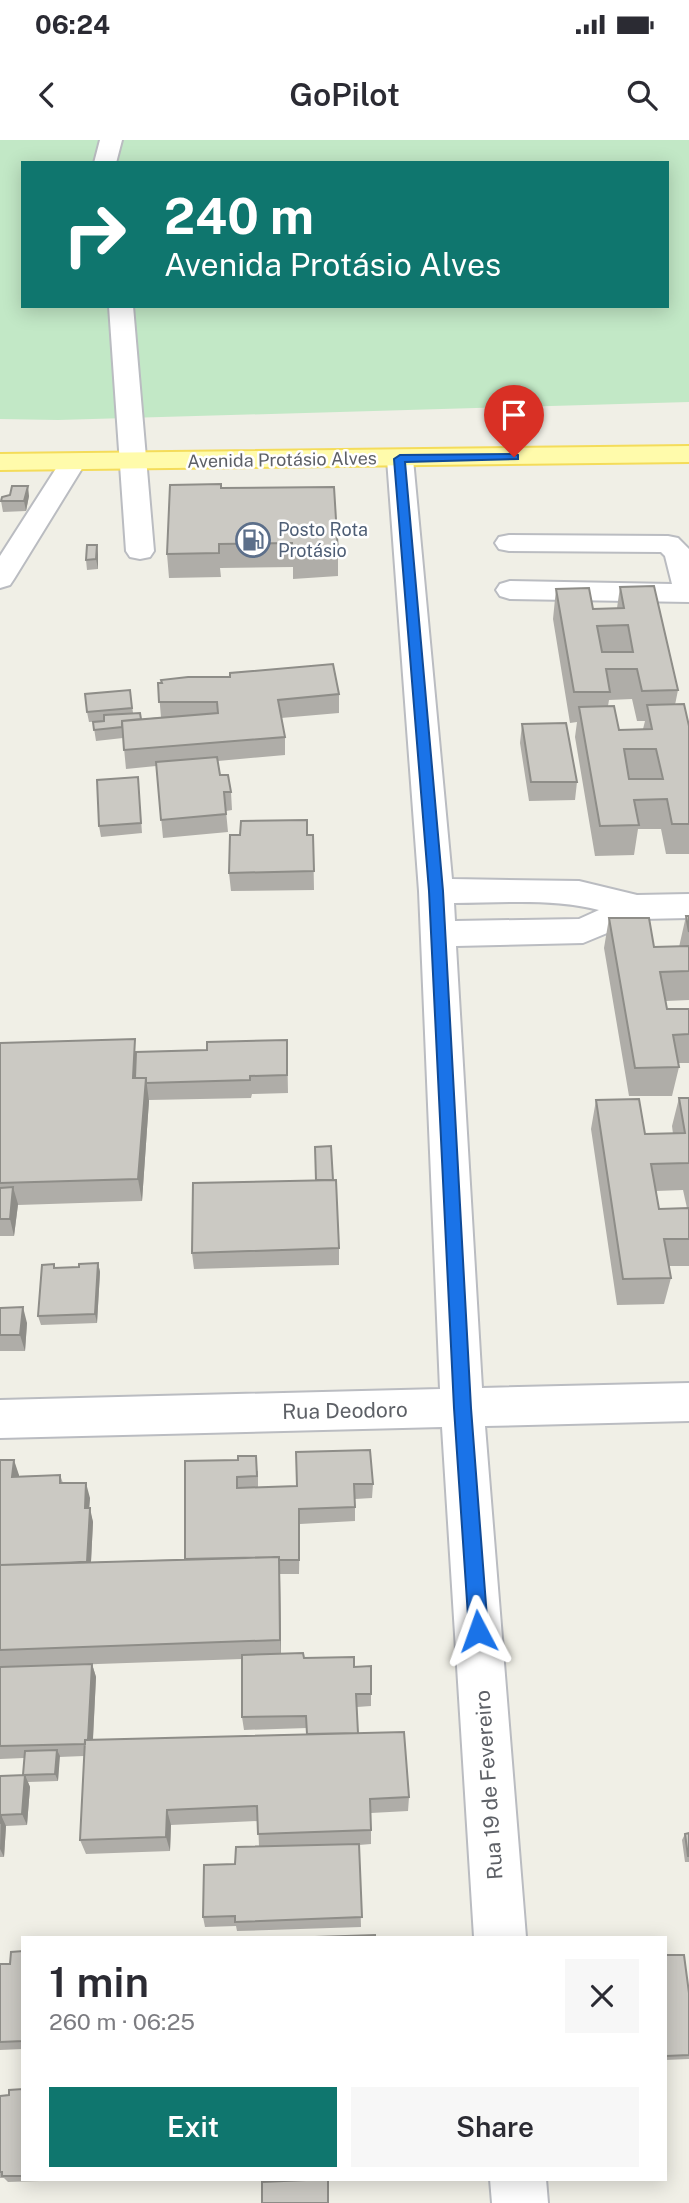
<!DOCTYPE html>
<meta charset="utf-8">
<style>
:root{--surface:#fff;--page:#f7f7f7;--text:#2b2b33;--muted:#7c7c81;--accent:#0f766e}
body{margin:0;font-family:"Public Sans",sans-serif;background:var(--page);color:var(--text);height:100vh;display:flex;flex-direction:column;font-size:26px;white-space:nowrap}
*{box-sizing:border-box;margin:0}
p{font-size:23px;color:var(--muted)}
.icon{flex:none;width:38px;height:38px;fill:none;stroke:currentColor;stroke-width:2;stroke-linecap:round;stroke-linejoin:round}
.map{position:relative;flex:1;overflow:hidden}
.sheet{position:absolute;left:21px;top:1796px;width:646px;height:245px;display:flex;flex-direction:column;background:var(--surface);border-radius:0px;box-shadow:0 4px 18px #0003}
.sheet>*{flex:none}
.top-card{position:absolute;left:21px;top:21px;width:648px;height:147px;border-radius:0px;box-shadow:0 4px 18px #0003;background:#0f766e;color:#fff;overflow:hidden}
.pin{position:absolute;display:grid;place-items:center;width:60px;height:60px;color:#fff;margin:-72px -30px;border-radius:50% 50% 50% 0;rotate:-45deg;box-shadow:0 0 7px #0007}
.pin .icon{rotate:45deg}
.me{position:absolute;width:77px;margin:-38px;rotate:356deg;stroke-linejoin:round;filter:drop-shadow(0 0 5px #0008)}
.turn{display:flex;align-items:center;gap:24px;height:147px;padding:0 28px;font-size:32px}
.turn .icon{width:91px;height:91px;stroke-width:2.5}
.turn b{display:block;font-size:49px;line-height:60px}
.round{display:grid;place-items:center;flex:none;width:74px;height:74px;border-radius:0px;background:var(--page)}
.overview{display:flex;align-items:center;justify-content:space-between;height:119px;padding:0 28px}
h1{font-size:42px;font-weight:600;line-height:52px}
.action{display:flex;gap:14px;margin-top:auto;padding:14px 28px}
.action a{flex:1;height:80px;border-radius:0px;background:var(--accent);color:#fff;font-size:28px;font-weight:600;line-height:80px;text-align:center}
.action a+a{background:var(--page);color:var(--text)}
.status{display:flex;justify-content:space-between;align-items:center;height:49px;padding:0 35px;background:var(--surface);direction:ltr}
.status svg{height:19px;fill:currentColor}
header{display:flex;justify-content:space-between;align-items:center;height:91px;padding:0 28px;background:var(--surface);font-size:32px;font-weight:600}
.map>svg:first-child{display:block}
.green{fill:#c2e8c6;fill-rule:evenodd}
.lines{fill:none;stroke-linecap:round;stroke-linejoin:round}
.minor-casing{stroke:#babcc1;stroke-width:4}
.major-casing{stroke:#f4dc5a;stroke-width:4}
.minor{fill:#fff;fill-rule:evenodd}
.major{fill:#fffbab;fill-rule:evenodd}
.wall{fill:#afada8;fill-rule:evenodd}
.shaded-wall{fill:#8e8d88}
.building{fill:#cbc9c3;stroke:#8e8d88;stroke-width:2;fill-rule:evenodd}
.route{fill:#1a73e8;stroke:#114b97;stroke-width:2}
.labels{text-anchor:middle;stroke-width:5;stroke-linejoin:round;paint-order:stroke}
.far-street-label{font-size:18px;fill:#5d6066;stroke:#fff}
.far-service-label{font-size:18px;fill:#4e5e75;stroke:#fff;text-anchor:start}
.street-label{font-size:21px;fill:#5d6066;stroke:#fff}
</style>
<div class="status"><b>06:24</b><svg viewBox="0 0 49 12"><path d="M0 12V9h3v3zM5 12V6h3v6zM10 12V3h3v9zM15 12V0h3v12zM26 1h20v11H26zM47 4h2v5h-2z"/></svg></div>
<header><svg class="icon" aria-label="back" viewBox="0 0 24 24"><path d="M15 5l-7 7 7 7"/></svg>GoPilot<svg class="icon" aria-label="search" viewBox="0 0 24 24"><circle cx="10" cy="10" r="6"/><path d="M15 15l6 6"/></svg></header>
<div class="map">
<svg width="689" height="2063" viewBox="0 0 689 2063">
<rect width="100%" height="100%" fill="#f0efe6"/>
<path class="green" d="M0 0H689V262L58 280 0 279ZM23 23H667V166H23Z"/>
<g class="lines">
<g class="minor-casing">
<path id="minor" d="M100 0H122L116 23H94Z
M109 166H133L154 411 150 417 140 419 130 417 126 411Z
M400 311 409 313 413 319 452 739 579 741 637 755 689 754V778L641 779 583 803 456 806 482 1248 689 1243V1281L485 1286 526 1797H474L442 1287 0 1298V1260L440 1249 419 751 387 319 391 313ZM454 763C502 763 552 758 599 770L579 779 455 781Z
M73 314 82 316 86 322 14 439 10 445 0 448V416L64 316Z
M509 395 668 396 678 398 689 409V462L510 459 500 456 496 450 500 444 510 441 672 444 665 416 661 412 509 411 499 409 495 403 499 397Z
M490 2039H546L548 2063H492Z"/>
</g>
<g class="major-casing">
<path id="major" d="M689 306V322L0 330V314Z"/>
</g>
<use href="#minor" class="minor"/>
<use href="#major" class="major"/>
</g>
<path class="wall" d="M221 348 338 412V436L293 439V427L220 428 221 437 169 438 167 414Z
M29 356 26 371 3 372 1 361Z
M97 405 98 415V429L87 430 86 420Z
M620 447 678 550 675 565 689 586V714H666L661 689H638L634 715 595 716 575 597 577 582 570 583 553 479 556 449 593 469 617 468ZM632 559 637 581H645L643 589 619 590 608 566 609 560Z
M158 543 339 554V573L281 578 285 597V615L218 621 220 635 231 652 232 670 226 671 228 692 163 698 156 626 126 629 123 598 96 601 93 582 104 581 89 582 87 572 130 550 133 573 141 579 161 577Z
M522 584 577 642 575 660 529 661 520 603Z
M138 637 142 693 101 697 99 686Z
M307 695H313L314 750 231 751 229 733Z
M686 776H689V860L666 861 667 869H689V923H678L679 927 672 956H629L604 808 609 778 654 807H679Z
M287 900 288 953 252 954 251 958 149 960 142 1061 18 1065 14 1096H0V903L137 912 207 910Z
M679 958H689V1126H669L671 1138 664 1164 617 1165 591 989 596 960 645 994H673L672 986ZM683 1050 687 1068 659 1069 656 1051Z
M333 1040 339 1108V1125L194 1129 192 1113Z
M98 1123 100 1132 97 1183 41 1185 38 1176 55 1128 79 1127Z
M0 1168 27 1183 25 1211H0Z
M0 1320 19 1335V1336L60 1335 63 1343 90 1358 89 1368 93 1382 91 1422 185 1419V1321L258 1331V1347L373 1344 372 1358 355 1359V1381L300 1384 299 1434H280L281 1514 354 1527 371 1554V1566L357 1567 358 1593 409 1657 408 1671 371 1673V1704L359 1705 361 1787 237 1791 236 1786 205 1787 203 1777 235 1724 259 1706 258 1681 171 1685 170 1711 86 1714 80 1700 84 1616 59 1617 58 1641 28 1642 30 1647 27 1685 6 1686 4 1717H0V1636L23 1635 24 1618 0 1619ZM242 1519V1577L244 1590 307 1588V1594L93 1600 96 1537 92 1524 40 1526Z
M689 1693V1722H685L682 1700 685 1694Z
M23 1811V1909L0 1910V1824H10Z
M665 1815 689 1853V1919L665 1920Z
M23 1949V2039H104L8 2042 4 2038H0V1956L9 1955Z"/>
<path class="shaded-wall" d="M28 346 29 356 26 371 24 361Z
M97 405 98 415V429L96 419Z
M146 938 149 961 142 1061 138 1039Z
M13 1047 18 1064 14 1096 10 1079Z
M98 1123 100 1132 97 1183 95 1174Z
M23 1167 27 1183 25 1211 20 1195Z
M14 1320 19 1335 17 1351 12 1337Z
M86 1343 90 1358 88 1383 85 1368Z
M90 1368 93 1382 90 1441 86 1427Z
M279 1417 280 1435 281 1518 280 1500Z
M92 1524 96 1537 92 1616 88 1604Z
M57 1610 60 1616 58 1641 55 1634Z
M25 1635 30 1647 27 1685 22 1674Z
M167 1670 171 1685 170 1711 166 1697Z
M1 1675 6 1686 4 1717 0 1709Z"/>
<path class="building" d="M221 344V348L334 347 338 412 292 414V403L219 404V413L167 414 170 345Z
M12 346H28L24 361H1L2 357 10 355Z
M87 405H97L96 419 86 420Z
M654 446 678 550 642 551 637 529H606L610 552H574L556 449 589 448 593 469 624 468 620 447ZM628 485 633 512H602L597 486Z
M333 524 339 554 278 560 285 597 124 610 122 581 218 573 217 562H159L158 543H162L161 540 188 537H230V533Z
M130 550 132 568 87 572 85 554Z
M684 564 689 586V684H672L667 659 634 660 639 685 600 686 579 567 614 566 619 590 652 589 647 565ZM624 609H656L663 639H629Z
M140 573 141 579 122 581V587L94 590 93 582 104 581V575Z
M566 583 577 642H531L522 584Z
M217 617 220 635H228L231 652H224L226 674 161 680 156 622Z
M138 637 141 683 99 686 97 640Z
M307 680V695H313L314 731 229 733 230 695H240L241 681Z
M686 776H689V792Z
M609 778H649L654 807 689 806V831L660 832 667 869H689V894L673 895 679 927 635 928Z
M135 899 133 938H146L138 1039 0 1043V903Z
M287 900V935L250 936V940L146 943V938H135L136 912 207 910V902Z
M679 958H689V1023L651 1024 659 1069 689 1068V1099H664L671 1138 623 1139 596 960 639 959 645 994 685 993Z
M331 1006 333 1040H316L315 1007Z
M336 1040 339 1108 192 1113 193 1043Z
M13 1047 10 1079H0V1048Z
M98 1123 95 1174 38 1176 42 1125 54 1124V1128L79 1127V1124Z
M23 1167 20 1195H0V1168Z
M370 1310 373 1344H354L355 1367 299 1369V1420H279V1417L185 1419V1321L238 1320V1316H256L257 1336 237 1337V1348L297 1346 296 1312Z
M0 1320H14L12 1337 60 1335V1343H86L85 1368H90L87 1422 0 1425Z
M279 1417 280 1500 0 1510V1425Z
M303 1513 304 1518 354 1517V1527L371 1526V1554H356L358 1593 307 1594 306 1576 242 1577V1515Z
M92 1524 88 1600H85V1604L0 1606V1527Z
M404 1592 409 1657 370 1659 371 1690 258 1694 257 1666 167 1670 166 1697 80 1700 85 1600Z
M57 1610 55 1634 23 1635 25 1611Z
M25 1635 22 1674 1 1675 0 1684V1636Z
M689 1693V1716H688L685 1694Z
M359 1704 362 1777 235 1782V1776L203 1777 204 1725 235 1724 236 1707Z
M375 1795V1797H315Z
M23 1811V1901L0 1902V1824H10L11 1812Z
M665 1815H684L689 1853V1915L666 1916 665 1909Z
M23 1949V2036H2V2032H0V1956L9 1955V1950Z
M328 2039V2063H262V2042Z"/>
<path class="route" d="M514 314 518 315V319L405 322 443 751 471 1268 488 1491 485 1497 478 1500 472 1497 469 1491 454 1268 429 751 394 319 400 315Z"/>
<defs>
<g id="fuel-ring" transform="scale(1.75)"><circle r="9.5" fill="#fff" stroke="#5c6f8a" stroke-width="1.5"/><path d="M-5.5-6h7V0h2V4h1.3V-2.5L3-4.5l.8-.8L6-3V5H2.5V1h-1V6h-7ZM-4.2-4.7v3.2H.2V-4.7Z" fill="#5c6f8a"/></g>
</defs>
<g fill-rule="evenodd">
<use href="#fuel-ring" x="253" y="400"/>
</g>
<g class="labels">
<g class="far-street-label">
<text transform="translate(282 320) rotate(-1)" y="6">Avenida Protásio Alves</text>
</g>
<g class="far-service-label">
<text x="278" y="396">Posto Rota<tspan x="278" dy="21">Protásio</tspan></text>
</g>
<g class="street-label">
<text transform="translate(345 1271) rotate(-1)" y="7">Rua Deodoro</text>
<text transform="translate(489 1645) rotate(-94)" y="7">Rua 19 de Fevereiro</text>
</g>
</g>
</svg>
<div class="pin" style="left:514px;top:317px;background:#d93025"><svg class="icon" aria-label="arrive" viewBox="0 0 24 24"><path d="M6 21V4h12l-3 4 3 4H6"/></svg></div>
<svg class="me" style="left:478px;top:1491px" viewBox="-20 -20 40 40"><path d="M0-17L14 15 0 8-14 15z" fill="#1a73e8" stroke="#fff" stroke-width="4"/></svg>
<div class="top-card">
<div class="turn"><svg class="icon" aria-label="right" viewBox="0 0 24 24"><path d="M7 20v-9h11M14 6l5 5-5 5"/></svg><div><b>240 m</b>Avenida Protásio Alves</div></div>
</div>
<section class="sheet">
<div class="overview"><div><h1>1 min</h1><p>260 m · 06:25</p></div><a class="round"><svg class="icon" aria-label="close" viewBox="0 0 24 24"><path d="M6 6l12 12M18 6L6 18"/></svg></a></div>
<div class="action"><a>Exit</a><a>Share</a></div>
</section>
</div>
